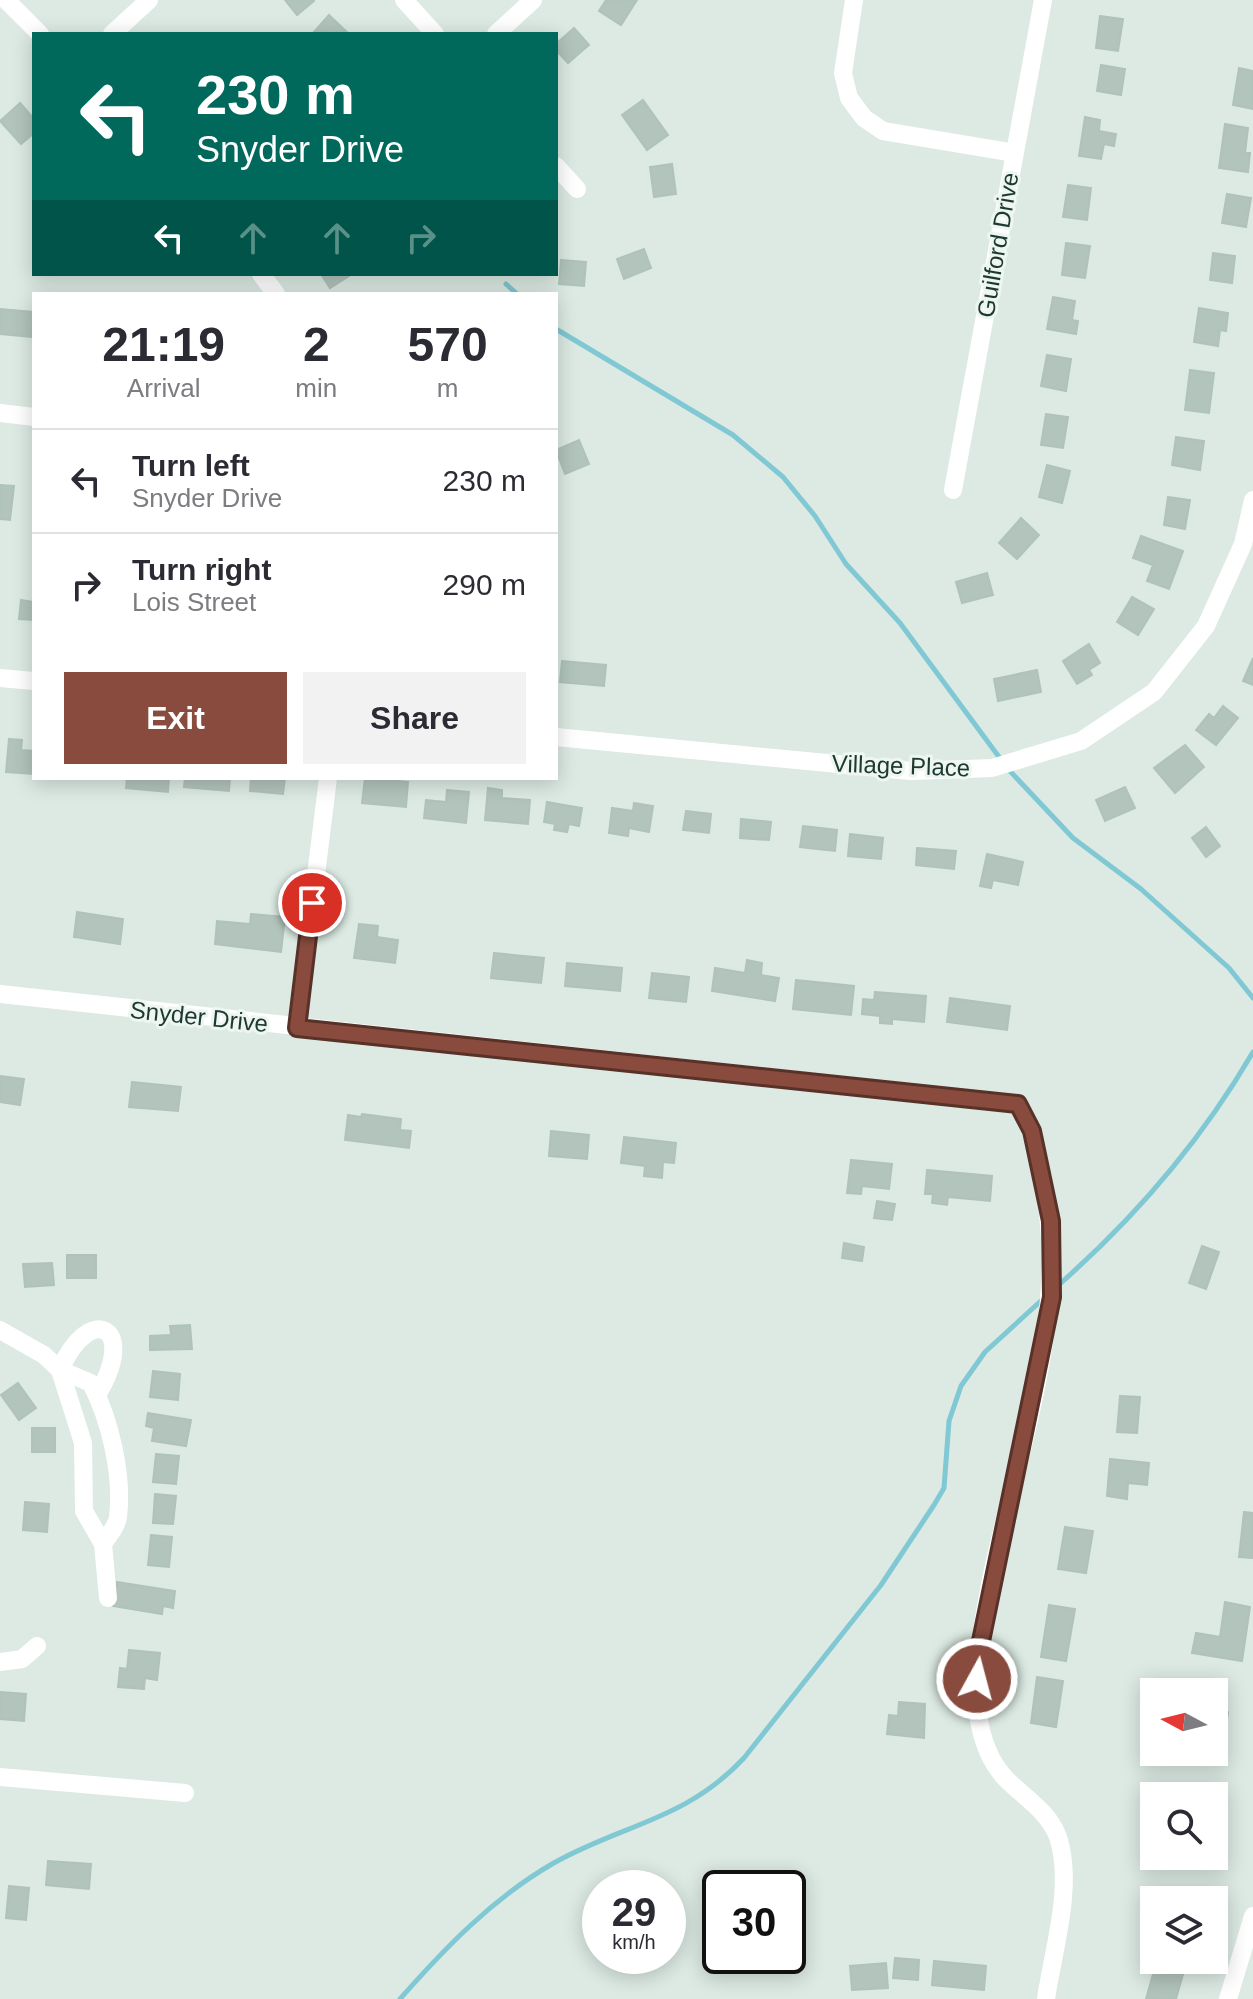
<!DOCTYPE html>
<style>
:root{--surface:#fff;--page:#f2f2f3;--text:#2b2b33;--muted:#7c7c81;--line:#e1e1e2;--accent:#884b3d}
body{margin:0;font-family:Helvetica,sans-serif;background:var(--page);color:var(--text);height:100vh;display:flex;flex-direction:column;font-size:30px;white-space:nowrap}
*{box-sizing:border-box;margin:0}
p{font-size:26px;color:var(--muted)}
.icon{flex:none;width:44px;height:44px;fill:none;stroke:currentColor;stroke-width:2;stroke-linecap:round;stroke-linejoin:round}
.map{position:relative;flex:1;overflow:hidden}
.panel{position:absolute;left:32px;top:292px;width:526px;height:488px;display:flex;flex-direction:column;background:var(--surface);border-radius:0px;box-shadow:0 4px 20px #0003}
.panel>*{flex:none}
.banner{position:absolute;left:32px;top:32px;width:526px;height:244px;border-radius:0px;box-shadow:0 4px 20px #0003;background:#00695c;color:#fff;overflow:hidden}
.needle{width:52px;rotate:277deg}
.buttons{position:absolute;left:1140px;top:1678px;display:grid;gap:16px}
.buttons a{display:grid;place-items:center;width:88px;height:88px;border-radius:0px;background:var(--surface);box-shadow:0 4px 20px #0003;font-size:40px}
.speed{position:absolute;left:582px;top:1870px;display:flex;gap:16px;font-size:40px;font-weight:700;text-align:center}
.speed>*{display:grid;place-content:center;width:104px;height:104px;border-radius:50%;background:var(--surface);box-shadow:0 4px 20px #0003;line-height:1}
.speed small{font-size:20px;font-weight:400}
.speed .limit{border:4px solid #111;border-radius:12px;background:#fff;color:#111}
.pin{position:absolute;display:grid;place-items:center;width:68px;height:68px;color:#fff;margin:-34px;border:4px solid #fff;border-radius:50%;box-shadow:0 2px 8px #0007}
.me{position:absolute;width:88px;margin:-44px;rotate:7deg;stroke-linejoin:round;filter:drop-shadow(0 0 6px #0008)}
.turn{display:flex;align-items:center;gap:28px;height:168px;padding:0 32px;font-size:36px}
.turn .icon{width:104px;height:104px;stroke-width:2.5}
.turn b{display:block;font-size:56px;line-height:68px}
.lanes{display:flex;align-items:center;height:76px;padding:0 32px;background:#0003;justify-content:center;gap:40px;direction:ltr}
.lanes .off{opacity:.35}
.eta{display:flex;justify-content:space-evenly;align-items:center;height:136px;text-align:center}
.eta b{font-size:48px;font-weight:800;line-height:56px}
.action{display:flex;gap:16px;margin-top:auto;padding:16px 32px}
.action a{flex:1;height:92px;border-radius:0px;background:var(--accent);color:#fff;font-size:32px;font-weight:800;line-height:92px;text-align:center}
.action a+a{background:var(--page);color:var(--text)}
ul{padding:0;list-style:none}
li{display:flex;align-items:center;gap:24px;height:104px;padding:0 32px;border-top:2px solid var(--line)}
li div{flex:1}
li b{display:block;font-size:30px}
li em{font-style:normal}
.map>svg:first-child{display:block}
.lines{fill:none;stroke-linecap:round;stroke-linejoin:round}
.stream{stroke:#80c8d3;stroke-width:5}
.building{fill:#b2c4bc;stroke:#afc3ba;stroke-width:2}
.minor{stroke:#fff;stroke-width:18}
.route-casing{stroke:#583128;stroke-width:20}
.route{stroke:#884b3d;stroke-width:14}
.labels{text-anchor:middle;stroke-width:6;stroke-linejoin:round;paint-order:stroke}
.street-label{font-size:24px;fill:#1e3931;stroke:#edf6f1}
</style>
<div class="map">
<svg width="1253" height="1999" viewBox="0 0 1253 1999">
<rect width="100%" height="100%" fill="#dceae3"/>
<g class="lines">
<path class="stream" d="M506 284 517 294
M556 329 733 435 783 477 815 516 846 564 900 623 1002 761
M1008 769 1073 838 1141 889 1229 968 1253 998
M1054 1289C1131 1222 1201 1141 1253 1052
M400 1999C445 1948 492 1899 552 1864 622 1824 685 1821 744 1758L881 1585 934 1505 944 1488 949 1421 961 1386 985 1352 1043 1299"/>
</g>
<path class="building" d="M285 0H313L314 1 297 15Z
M606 0H637L621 25 599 11Z
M329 15 349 34H316L314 32Z
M1100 16 1123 19 1118 51 1096 48Z
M574 28 589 45 568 63 556 50V44Z
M1101 65 1125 69 1121 95 1097 91Z
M1239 68 1253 71V109L1233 105Z
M643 100 668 135 647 150 622 115Z
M20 103 34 119V133L21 144 0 121Z
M1085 117 1100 120 1099 131 1116 134 1114 146 1104 144 1101 159 1079 156Z
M1225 124 1248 128 1245 153H1250L1248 172 1219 168Z
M672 164 676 194 654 197 650 167Z
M1068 185 1091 188 1087 220 1063 217Z
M1227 194 1251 198 1246 227 1222 223Z
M1066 243 1090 246 1085 278 1062 275Z
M644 249 651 268 624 279 617 259Z
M1213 253 1235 256 1232 283 1210 280Z
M561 260 586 262 584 286 559 284Z
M321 274H352L330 288Z
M1053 297 1075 301 1072 320 1078 321 1076 334 1047 329Z
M1199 308 1228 313 1226 331 1220 330 1218 346 1194 342Z
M0 309 33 312 31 337 0 334Z
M1047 355 1071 359 1066 391 1041 386Z
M1190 370 1214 373 1209 413 1185 410Z
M1046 414 1068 417 1063 448 1041 445Z
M1176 437 1204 441 1200 470 1172 465Z
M579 440 589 464 565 474 556 450Z
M1047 465 1070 471 1062 503 1039 497Z
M0 485 14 486 10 520 0 519Z
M1168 497 1190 500 1185 529 1164 525Z
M1021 518 1039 535 1017 559 999 543Z
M1141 536 1183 551 1169 589 1147 581 1153 565 1133 558Z
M987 573 993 595 962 603 956 582Z
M1132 597 1154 609 1138 635 1117 622Z
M21 600 34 602V620L19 619Z
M1089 644 1100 663 1089 670 1092 675 1077 684 1063 661Z
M1253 658V685L1243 681Z
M562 661 606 665 604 686 560 682Z
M1037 670 1041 692 998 701 994 679Z
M1223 706 1238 718 1216 745 1196 730 1209 714 1214 718Z
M9 739 22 740 21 750 34 751V774L6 772Z
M1185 745 1204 767 1175 793 1154 768Z
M127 778H169L168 792 126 788Z
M185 778H230L229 791 184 787Z
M251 778H285L283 794 250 791Z
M365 778 408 782 406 807 362 803Z
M1125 787 1135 808 1105 821 1096 800Z
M488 788 502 790V798L530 800 528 824 485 820Z
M447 790 469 792 466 823 424 818 426 800 446 802Z
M547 802 582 808 579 826 569 824 567 832 554 830 555 824 544 822Z
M634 803 653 806 649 832 629 828 628 836 609 833 612 808 633 811Z
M686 811 711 814 709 833 683 830Z
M741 819 771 822 769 840 740 838Z
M803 826 837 830 835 851 800 847Z
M1206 827 1220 846 1206 857 1192 838Z
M850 834 883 838 881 859 848 856Z
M917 848 956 851 954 869 916 865Z
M987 854 1023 862 1018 885 993 880 991 888 980 886Z
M77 912 123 919 120 944 74 937Z
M251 914 285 917 281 952 215 944 217 921 250 924Z
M359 924 378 926 377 937 398 940 395 963 354 958Z
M494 953 544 958 541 983 491 978Z
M747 960 762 963 761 975 779 978 775 1001 712 991 715 968 745 973Z
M567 963 622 968 620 991 565 986Z
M652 973 689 977 686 1002 649 998Z
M796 980 854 986 851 1015 793 1009Z
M875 992 926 996 924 1022 892 1019V1024L880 1023V1016L862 1014 863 999 874 1000Z
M950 998 1010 1006 1007 1030 947 1022Z
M0 1076 24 1079 20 1105 0 1102Z
M132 1082 181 1087 178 1111 129 1107Z
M362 1114 401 1119 400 1130 411 1131 409 1148 345 1140 348 1115 361 1117Z
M551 1131 589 1135 587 1159 549 1156Z
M624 1137 676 1143 674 1163 663 1162 662 1178 644 1176 645 1166 621 1163Z
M851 1160 892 1164 889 1189 862 1186 861 1194 847 1193Z
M927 1170 992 1176 990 1201 948 1197 947 1205 932 1203 933 1194H925Z
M877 1201 895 1204 892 1220 874 1218Z
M844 1243 864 1247 862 1261 842 1258Z
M1202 1246 1219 1252 1206 1289 1189 1283Z
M67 1255H96V1278H67Z
M52 1263 54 1285 25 1287 23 1264Z
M190 1325 192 1349 150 1350V1336L171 1335 170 1326Z
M153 1371 180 1374 178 1400 150 1397Z
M18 1383 36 1408 19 1420 1 1395Z
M1120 1396 1140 1397 1137 1433 1117 1432Z
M148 1413 191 1420 186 1446 152 1441 154 1428 146 1426Z
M32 1428H55V1452H32Z
M156 1454 179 1456 176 1484 153 1482Z
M1110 1459 1149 1463 1147 1485 1128 1483 1127 1499 1107 1496Z
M155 1494 176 1496 173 1524 153 1523Z
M25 1502 49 1504 47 1532 23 1530Z
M1244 1512 1253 1513V1558L1239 1557Z
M1065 1527 1093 1531 1086 1573 1058 1569Z
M151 1535 172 1537 169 1567 148 1565Z
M117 1582 175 1591 173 1608 163 1606 162 1614 113 1606Z
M1225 1602 1250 1607 1242 1661 1192 1653 1196 1633 1220 1637Z
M1049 1605 1075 1609 1066 1661 1041 1657Z
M129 1650 160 1653 157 1680 145 1678 144 1689 118 1687 120 1668 127 1669Z
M1037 1677 1063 1681 1056 1727 1031 1723Z
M0 1692 26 1694 24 1721 0 1719Z
M899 1702 925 1704 924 1738 887 1734 889 1715 898 1716Z
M1214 1710 1228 1712 1223 1750 1214 1748Z
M48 1861 91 1864 89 1889 46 1885Z
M9 1886 29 1888 26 1920 6 1918Z
M895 1958 919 1960 918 1980 893 1978Z
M1157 1960H1187L1176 1999H1146Z
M934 1961 986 1966 984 1990 932 1985Z
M886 1963 888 1988 852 1990 850 1966Z"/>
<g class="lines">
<path class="minor" d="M6 0 40 34
M404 0 435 34
M854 0 843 73 849 98 864 118 883 131 1015 153
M112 34 149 0
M496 34 533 0
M556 166 577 189
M261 274 276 294
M0 413 34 417
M953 490 1043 0
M0 678 34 681
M556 737 911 771 992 768 1081 741 1154 692 1206 626 1243 544 1253 500
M0 994 1018 1104C1032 1125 1036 1148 1041 1172 1080 1343 988 1508 977 1678 975 1713 981 1753 1006 1779 1024 1797 1049 1812 1058 1837 1074 1886 1053 1950 1046 1999
M297 1028 328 778
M0 1330 44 1355 60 1370 83 1443 84 1511 103 1544 108 1598
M60 1370 91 1383C110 1420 123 1474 118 1517 117 1526 108 1536 103 1544
M60 1370C90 1301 139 1327 97 1395
M0 1662 22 1659 37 1646
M0 1777 185 1793
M1228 1999 1253 1916"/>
</g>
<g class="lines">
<g class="route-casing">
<path id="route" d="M312 903 297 1028 1018 1104 1032 1131 1051 1221 1052 1297 981 1641 977 1679"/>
</g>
<use href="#route" class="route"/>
</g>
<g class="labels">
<g class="street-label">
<text transform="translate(998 245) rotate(-80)" y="8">Guilford Drive</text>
<text transform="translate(901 766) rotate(2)" y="8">Village Place</text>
<text transform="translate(199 1017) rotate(6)" y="8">Snyder Drive</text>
</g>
</g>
</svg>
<div class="buttons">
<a><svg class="needle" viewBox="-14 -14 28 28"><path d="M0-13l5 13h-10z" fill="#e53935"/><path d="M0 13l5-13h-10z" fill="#7c7c81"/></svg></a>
<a><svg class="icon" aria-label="search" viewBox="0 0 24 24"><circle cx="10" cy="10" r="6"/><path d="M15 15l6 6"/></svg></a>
<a><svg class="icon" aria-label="layers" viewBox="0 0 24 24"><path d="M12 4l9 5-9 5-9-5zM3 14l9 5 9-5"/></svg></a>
</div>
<div class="speed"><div>29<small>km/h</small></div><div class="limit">30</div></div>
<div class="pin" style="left:312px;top:903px;background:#d93025"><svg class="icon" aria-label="arrive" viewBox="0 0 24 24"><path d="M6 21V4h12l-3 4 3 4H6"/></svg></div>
<svg class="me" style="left:977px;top:1679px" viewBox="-20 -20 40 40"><circle r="17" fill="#884b3d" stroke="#fff" stroke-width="3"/><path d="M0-11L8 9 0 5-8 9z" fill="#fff"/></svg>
<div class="banner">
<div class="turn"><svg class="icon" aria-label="left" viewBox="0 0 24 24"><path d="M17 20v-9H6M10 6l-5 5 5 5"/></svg><div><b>230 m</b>Snyder Drive</div></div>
<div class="lanes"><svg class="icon" aria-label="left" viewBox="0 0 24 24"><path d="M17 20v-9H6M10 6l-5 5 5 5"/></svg><svg class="icon off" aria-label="ahead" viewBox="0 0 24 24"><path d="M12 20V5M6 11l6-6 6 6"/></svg><svg class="icon off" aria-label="ahead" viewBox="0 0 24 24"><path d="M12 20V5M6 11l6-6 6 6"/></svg><svg class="icon off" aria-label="right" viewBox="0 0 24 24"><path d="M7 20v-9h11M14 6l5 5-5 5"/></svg></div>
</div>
<section class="panel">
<div class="eta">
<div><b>21:19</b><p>Arrival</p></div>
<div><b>2</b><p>min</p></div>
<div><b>570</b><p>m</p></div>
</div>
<ul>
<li><svg class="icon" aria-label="left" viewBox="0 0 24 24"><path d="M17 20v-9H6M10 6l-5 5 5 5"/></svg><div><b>Turn left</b><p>Snyder Drive</p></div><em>230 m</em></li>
<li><svg class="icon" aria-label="right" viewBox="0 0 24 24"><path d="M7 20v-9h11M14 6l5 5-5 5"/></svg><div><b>Turn right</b><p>Lois Street</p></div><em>290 m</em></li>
</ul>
<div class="action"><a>Exit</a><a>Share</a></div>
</section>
</div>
